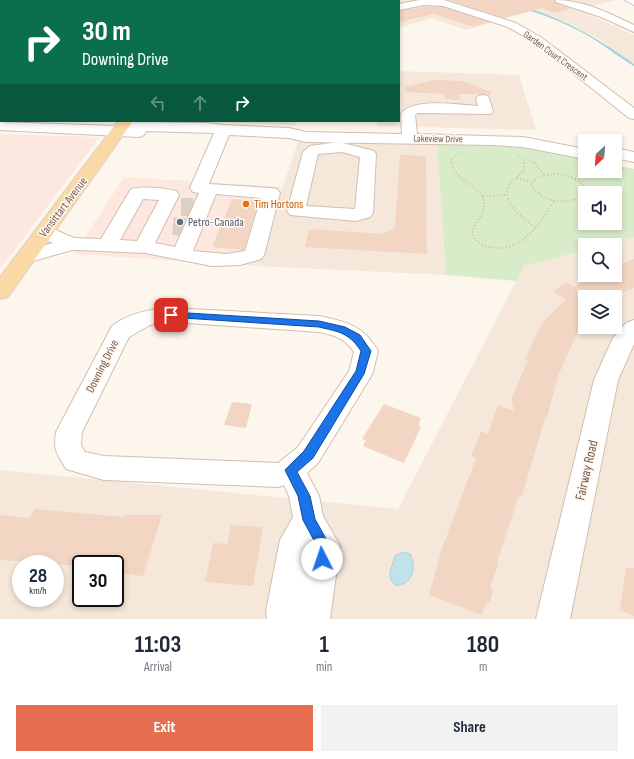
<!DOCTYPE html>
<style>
:root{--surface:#fff;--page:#f2f2f3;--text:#1f2937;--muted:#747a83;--accent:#e76f51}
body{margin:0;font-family:"Sofia Sans Condensed",sans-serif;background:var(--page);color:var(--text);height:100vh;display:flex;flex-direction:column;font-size:15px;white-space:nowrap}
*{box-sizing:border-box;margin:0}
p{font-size:13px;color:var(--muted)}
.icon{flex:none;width:22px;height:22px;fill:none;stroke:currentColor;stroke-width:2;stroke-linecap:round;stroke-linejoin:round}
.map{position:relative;height:619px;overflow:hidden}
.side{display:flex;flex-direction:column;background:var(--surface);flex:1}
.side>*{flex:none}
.hud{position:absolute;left:0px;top:0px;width:400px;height:122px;box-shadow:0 2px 6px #0003;background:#0b6e4f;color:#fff;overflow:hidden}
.needle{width:26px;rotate:206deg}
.buttons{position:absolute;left:578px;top:134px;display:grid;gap:8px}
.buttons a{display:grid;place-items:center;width:44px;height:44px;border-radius:0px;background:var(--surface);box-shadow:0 2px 6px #0003;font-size:20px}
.speed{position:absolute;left:12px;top:555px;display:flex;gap:8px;font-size:20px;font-weight:700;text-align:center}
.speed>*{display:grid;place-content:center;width:52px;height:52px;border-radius:50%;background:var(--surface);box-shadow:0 2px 6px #0003;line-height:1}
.speed small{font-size:10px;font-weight:400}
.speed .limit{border:2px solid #111;border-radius:6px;background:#fff;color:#111}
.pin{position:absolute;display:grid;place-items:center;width:34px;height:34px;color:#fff;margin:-17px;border-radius:8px;box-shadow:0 2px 6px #0006}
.me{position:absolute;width:44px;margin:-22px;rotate:356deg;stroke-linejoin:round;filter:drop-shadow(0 0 3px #0008)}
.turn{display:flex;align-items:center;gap:14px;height:84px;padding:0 16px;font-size:18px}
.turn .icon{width:52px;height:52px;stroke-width:2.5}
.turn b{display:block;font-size:28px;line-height:34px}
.lanes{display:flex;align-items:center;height:38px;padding:0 16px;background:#0003;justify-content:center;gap:20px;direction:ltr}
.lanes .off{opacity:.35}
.eta{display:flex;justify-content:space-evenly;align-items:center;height:68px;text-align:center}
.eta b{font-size:24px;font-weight:700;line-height:28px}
.cta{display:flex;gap:8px;margin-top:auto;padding:8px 16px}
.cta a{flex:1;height:46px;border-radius:0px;background:var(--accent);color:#fff;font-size:16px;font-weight:700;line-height:46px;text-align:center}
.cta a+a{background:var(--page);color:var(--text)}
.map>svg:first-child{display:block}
.residential{fill:#f5e8da;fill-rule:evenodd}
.commercial{fill:#fde8e0}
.green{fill:#d8ecc9;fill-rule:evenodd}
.water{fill:#bfe3e8;stroke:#a5d3da}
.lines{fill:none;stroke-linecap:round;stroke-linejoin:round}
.stream{fill:#a5d3da;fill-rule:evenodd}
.building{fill:#f3d5c3}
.minor-tunnel{stroke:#dcd0c4;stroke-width:18;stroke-dasharray:18 9;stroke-linecap:butt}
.minor-casing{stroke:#d1beb0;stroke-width:2}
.major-casing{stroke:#dad1cd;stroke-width:2}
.path-far1{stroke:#d9b8a5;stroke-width:1.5;stroke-dasharray:0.5 1.5;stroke-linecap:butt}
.path{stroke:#d9b8a5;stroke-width:2;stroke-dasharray:1 2.5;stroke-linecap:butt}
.minor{fill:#fff;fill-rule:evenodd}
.major{fill:#fbd9a5;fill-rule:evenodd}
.route{fill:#1a73e8;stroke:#114b97}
.food-dot{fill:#e8710a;stroke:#fffaf3;stroke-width:1.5}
.service-dot{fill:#5c6f8a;stroke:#fffaf3;stroke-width:1.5}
.labels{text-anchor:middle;stroke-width:3;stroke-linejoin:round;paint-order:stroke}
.far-street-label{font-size:10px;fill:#7a5c4d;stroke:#fffaf3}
.food-label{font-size:12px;fill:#c56008;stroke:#fffaf3;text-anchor:start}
.street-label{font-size:12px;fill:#7a5c4d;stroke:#fffaf3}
.service-label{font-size:12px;fill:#4e5e75;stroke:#fffaf3;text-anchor:start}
.near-street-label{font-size:14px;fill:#7a5c4d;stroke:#fffaf3}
</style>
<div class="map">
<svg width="634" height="619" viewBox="0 0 634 619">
<rect width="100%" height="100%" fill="#fdf6ec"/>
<path class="residential" d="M0 0H202L1 1V116Z
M221 0H616L579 10 634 35V64L599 39 569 23 535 10 466 30 432 18 399 28V1Z
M399 71 519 75 536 130 377 126V121H399Z
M163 121H296L295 125Z
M298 142 437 144 446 275 256 266Z
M634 237V619H0V470L398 509 524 266 585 250V275H615V245H605ZM585 297H615V327H585ZM21 564H55V598H21ZM81 564H115V598H81Z"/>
<path class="commercial" d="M0 134 99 137V138L0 269Z
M124 177 283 187 256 266 74 254Z"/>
<path class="green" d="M437 144 518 147 585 159V171H615V165L634 169V237L605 245H585V250L524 266 517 281 446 275ZM585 193H615V223H585Z"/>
<path class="water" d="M402 552 410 554C424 582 388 598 390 572 391 567 394 561 395 556Z"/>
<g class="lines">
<path class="stream" d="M528 8C567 20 601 40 634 64V66C621 59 608 48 595 40 574 27 551 17 527 10Z"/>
</g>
<path class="building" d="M449 0H554L556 3 571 9 555 13 542 8 504 18Z
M424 7H443L489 22 473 27 434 14 399 22V11Z
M435 80 462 81 491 92V94H458L460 100 445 99 444 94 405 92V87Z
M400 155 426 156 427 254 305 247 309 229 383 234 395 228Z
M232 199 259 201 244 250 212 247Z
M634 259V288L611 297H585V322L579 329 558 376 547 418H545L522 496 519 495 518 498 497 562H499L490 588 493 589 490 602H487L486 607H484L482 615 429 595 441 551 476 458 471 456 481 431 488 434 498 405 514 411 511 399 528 360 525 359 535 337 544 321 566 299 553 292 566 282 575 287 585 278V281L597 275H615V266Z
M232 402 252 404 246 428 224 425Z
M384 404 421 418 418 426 421 427 404 463 363 446 366 440 362 439Z
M34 509 124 517 125 515H162L143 576 115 573V564H81V566L0 560V515L30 518Z
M231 525 263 527 253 586 205 582 213 543 227 544Z
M626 568H634V616L620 610Z"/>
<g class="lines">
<path class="minor-tunnel" d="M181 207H193
M173 226 185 227"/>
<g class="minor-casing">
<path id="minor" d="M419 0H444L516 23 542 38 634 108V119L629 118 534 42 508 27 443 6 424 5 399 10V4Z
M555 0C583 0 609 13 634 25V32L601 17 556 2Z
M625 0H634V5Z
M0 33H1V39H0Z
M483 95 488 96 493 111 491 114 418 113 415 115 417 134 523 137 585 149V159L523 147 494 145 306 142 289 138 229 135 209 184 271 188 277 189 280 193 264 255 261 259 240 265 212 266 145 253 80 250H72L26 263 19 261 16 257 19 253 53 243 37 236 34 232 37 228 44 226 51 228 74 238 101 239 131 189C144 186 163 188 176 191L179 195 155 243 175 247 199 193 193 192 190 188 214 133 146 131 144 135 139 137 0 130V122L116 126 118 123 123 122 207 123 223 125 289 128 306 132 402 134 401 114C412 97 459 105 478 106L476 99 478 96ZM216 194 261 198 245 251 226 254 193 251ZM143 199 159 200 137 241 120 240Z
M339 142 374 151 376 154 373 213 370 217 356 221 290 215 287 211 303 152 310 146ZM342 152 360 157 355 209 306 206 318 154Z
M615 148 634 152V162L615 158Z
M171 308 319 316C347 322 363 325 378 351L373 372 370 378 318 463 307 473 319 496 323 516 340 546 330 619H267L266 611 280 540 293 517 289 496 284 485 279 487 104 480 66 469C57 453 53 451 56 432L112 326C129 313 150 309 171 308ZM171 322 319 332C334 335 345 338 354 352L349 371 298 447 278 463 104 456 85 452 81 445 82 432 129 337 150 325Z
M634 320V344L618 380 570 619H536L594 380 613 338 626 323Z"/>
</g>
<g class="major-casing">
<path id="major" d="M0 21H1V27H0Z
M118 121H133L8 297 0 299V277Z"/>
</g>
<path class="path-far1" d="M16 1 22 0
M518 155 523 159 525 164
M526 156 535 164
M452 164 451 159 461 153"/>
<path class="path" d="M452 163C454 182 482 184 484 203 486 214 473 223 472 234 475 241 481 245 488 247 522 253 539 226 554 200
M524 163 525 169C520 176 511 180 508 188 503 204 525 220 536 228
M534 163 544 174
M615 169H624
M517 178 531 182
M575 179 599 171
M585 195C567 205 541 204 531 184 542 167 583 173 586 193
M483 196 507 195"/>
<use href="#minor" class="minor"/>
<use href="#major" class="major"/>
</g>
<path class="route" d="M171 312 319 321 345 327 360 335 371 351 364 374 313 458 297 472 310 496 315 519 330 546 327 564 322 565 317 564 315 559 317 546 303 520 298 496 285 470 304 451 356 371 361 351C349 333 340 332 319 327L168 317V313Z"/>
<circle class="food-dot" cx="246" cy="204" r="4"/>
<circle class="service-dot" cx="180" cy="222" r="4"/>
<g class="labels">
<g class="far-street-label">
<text transform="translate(556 55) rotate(36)" y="4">Garden Court Crescent</text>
<text transform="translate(438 138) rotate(1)" y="4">Lakeview Drive</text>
</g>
<g class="food-label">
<text x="254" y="208">Tim Hortons</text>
</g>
<g class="street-label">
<text transform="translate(63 207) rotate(-53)" y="4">Vansittart Avenue</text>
<text transform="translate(102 366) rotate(-63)" y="4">Downing Drive</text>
</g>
<g class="service-label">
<text x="188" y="226">Petro-Canada</text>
</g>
<g class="near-street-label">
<text transform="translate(586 470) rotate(-77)" y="5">Fairway Road</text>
</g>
</g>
</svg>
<div class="buttons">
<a><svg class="needle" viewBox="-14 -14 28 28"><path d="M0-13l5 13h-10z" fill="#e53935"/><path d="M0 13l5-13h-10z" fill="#747a83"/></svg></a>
<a><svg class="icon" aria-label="sound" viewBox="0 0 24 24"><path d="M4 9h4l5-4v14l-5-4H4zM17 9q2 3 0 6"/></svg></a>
<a><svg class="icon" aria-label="search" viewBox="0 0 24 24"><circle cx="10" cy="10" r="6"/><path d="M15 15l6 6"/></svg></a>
<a><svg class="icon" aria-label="layers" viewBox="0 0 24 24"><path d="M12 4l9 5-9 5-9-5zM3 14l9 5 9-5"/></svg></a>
</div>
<div class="speed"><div>28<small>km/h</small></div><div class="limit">30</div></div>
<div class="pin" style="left:171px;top:315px;background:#d93025"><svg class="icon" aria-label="arrive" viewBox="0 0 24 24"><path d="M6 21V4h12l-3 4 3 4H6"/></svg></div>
<svg class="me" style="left:322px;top:559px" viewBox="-20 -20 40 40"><circle r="19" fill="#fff"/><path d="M0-13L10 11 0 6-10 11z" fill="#1a73e8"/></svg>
<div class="hud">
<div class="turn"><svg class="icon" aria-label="right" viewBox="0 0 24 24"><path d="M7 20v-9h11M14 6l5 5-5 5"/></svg><div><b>30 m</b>Downing Drive</div></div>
<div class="lanes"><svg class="icon off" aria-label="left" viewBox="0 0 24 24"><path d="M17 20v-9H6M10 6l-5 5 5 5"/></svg><svg class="icon off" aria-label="ahead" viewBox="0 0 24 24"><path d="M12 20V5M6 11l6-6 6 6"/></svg><svg class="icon" aria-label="right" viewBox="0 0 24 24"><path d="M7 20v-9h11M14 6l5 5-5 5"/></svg></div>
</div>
</div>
<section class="side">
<div class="eta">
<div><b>11:03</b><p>Arrival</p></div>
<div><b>1</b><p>min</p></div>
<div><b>180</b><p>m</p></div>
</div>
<div class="cta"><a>Exit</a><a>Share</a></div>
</section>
